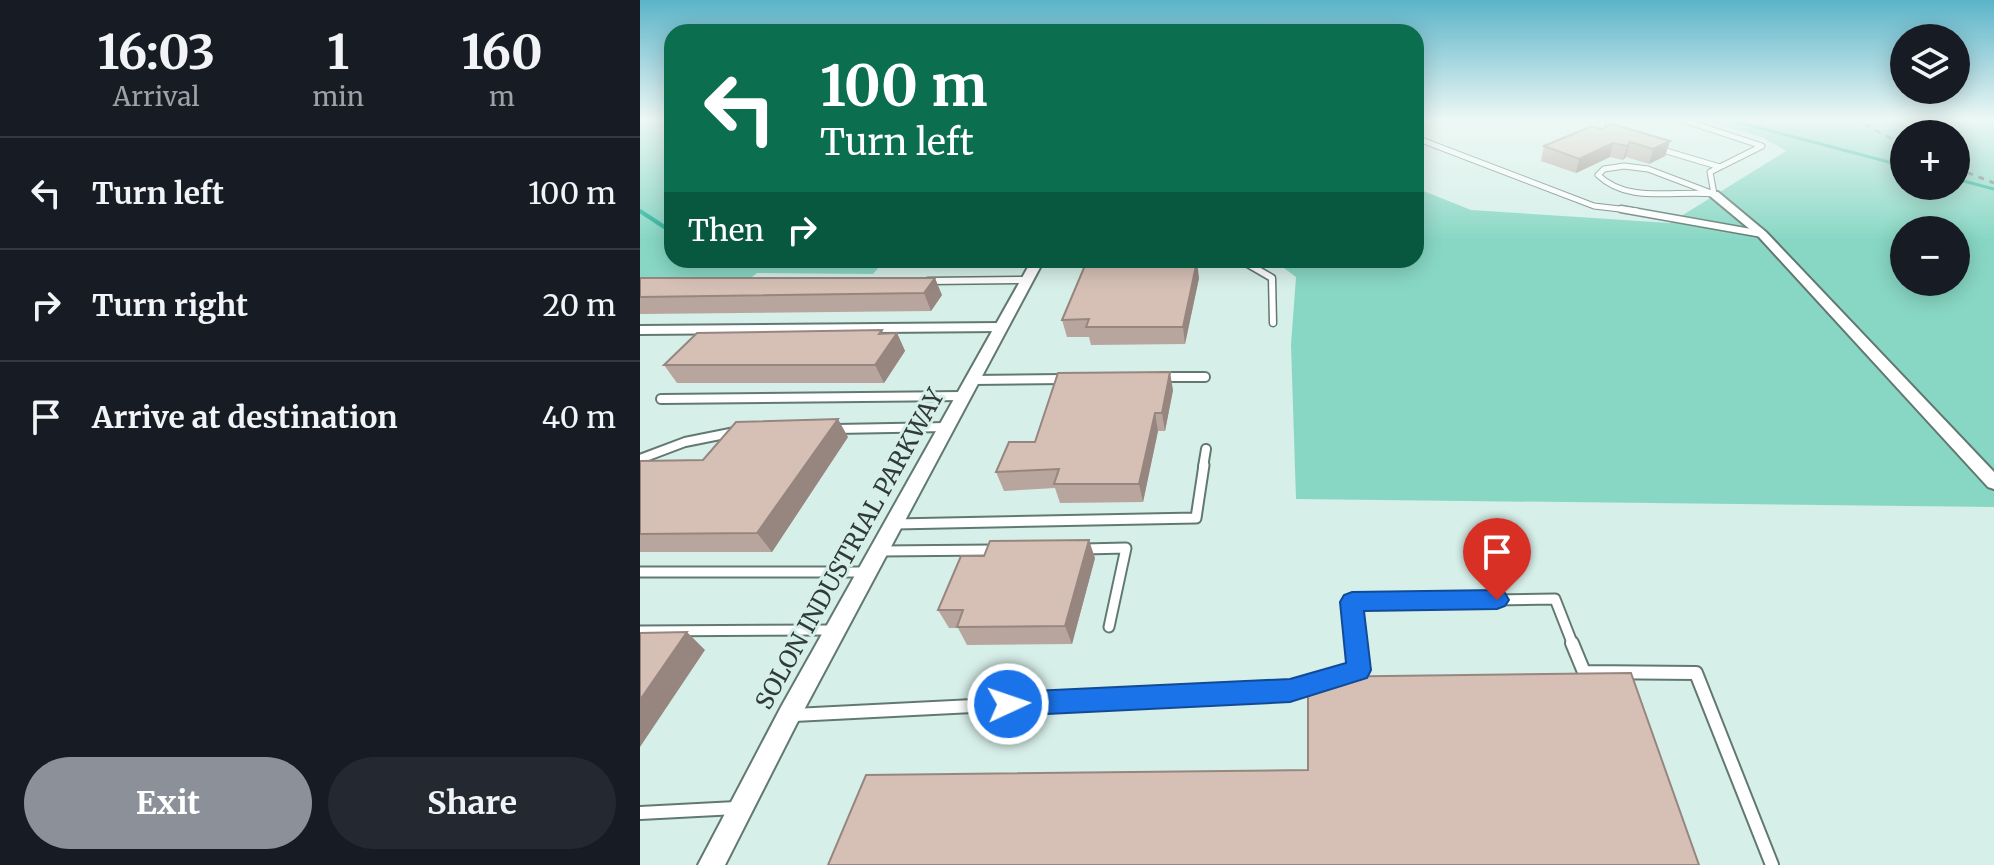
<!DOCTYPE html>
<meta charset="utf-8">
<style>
:root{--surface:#171b24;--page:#242831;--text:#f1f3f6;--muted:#9ea1a6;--line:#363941;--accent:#8c9099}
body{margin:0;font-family:Merriweather,serif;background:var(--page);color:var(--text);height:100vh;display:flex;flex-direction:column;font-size:30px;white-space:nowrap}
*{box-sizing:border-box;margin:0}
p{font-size:26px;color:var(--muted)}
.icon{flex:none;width:44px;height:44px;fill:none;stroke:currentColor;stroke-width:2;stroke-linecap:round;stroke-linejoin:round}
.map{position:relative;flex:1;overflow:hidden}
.panel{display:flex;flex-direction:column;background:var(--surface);width:640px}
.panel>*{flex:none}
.hud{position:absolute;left:24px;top:24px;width:760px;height:244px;border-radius:24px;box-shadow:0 4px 20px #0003;background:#0b6e4f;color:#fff;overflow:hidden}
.tools{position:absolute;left:1250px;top:24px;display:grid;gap:16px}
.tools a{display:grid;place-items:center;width:80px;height:80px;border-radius:50%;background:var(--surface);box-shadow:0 4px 20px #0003;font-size:40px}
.pin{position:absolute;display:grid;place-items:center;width:68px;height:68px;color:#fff;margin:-82px -34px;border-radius:50% 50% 50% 0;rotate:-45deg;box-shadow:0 0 8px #0007}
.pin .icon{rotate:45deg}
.me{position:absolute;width:88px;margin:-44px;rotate:87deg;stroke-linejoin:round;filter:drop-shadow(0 0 6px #0008)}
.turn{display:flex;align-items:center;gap:28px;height:168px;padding:0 24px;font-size:36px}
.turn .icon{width:104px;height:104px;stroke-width:2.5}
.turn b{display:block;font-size:56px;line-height:68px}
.then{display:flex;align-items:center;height:76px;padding:0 24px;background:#0003;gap:16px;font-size:30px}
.eta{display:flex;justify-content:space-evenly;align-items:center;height:136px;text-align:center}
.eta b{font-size:48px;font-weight:700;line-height:56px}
.primary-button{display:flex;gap:16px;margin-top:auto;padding:16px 24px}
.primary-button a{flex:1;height:92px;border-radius:48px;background:var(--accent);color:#fff;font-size:32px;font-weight:700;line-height:92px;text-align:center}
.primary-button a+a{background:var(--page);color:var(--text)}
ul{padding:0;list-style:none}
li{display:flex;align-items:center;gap:24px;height:112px;padding:0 24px;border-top:2px solid var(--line)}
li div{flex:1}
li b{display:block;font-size:30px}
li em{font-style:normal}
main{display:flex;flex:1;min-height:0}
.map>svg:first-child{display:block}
.green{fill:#88d7c4;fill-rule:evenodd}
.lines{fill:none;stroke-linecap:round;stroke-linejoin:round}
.stream-far1{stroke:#27b49a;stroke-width:3}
.stream{stroke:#27b49a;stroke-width:4}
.service-far4-casing{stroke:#627972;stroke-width:7}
.service-far3-casing{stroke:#627972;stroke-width:9}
.service-far2-casing{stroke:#627972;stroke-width:12}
.service-far1-casing{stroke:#627972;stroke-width:13}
.service-casing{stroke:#627972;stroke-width:16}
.minor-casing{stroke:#627972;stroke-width:4}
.service-far4{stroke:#fff;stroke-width:5}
.service-far3{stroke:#fff;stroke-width:6}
.service-far2{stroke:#fff;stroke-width:8}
.service-far1{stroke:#fff;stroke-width:9}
.service{stroke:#fff;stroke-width:12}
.minor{fill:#fff;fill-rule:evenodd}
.rail{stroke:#73837f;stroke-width:3;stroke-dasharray:6 6;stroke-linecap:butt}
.wall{fill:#b8a59d}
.shaded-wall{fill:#96867f}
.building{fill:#d6c0b6;stroke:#96867f;stroke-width:2}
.route{fill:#1a73e8;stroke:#114b97;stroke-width:2}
.labels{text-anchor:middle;stroke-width:6;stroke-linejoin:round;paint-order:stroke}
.street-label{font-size:24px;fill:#303a37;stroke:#d6efe8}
</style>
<main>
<section class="panel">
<div class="eta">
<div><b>16:03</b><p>Arrival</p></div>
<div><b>1</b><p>min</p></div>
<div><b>160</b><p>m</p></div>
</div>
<ul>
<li><svg class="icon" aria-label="left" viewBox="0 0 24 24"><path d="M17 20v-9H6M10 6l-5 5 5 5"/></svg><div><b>Turn left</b></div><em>100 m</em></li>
<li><svg class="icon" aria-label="right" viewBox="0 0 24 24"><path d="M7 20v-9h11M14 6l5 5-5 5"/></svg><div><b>Turn right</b></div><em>20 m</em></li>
<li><svg class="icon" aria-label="arrive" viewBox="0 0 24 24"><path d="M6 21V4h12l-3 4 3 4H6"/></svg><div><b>Arrive at destination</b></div><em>40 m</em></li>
</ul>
<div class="primary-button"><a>Exit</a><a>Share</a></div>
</section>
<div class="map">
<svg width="1354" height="865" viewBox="0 0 1354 865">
<rect width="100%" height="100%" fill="#d6efe8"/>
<path class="green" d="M0 119H32V260H245L233 274 117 273 106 282 0 283Z
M1059 119H1354V507L656 499 651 345 656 277 633 260H776V188L831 210 1030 223 1146 151 1122 137ZM1264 134H1316V186H1264ZM1264 230H1316V282H1264Z"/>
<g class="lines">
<path class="stream-far1" d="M1086 119 1264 166
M1316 179 1354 189"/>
<path class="stream" d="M0 211 32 232"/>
<g class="service-far4-casing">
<path id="service-far4" d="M964 119 961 126 969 132
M1040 119 1122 146 1070 172 1074 194
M776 138 954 206 997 211
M1016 148 1080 167
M984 166 1008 169 1074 194C1034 190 988 204 958 175L964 169Z"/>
</g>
<g class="service-far3-casing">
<path id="service-far3" d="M981 209 1122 234
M601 260 632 278 633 323
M288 281 387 280"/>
</g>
<g class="service-far2-casing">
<path id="service-far2" d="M0 330 361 327
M521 377H565
M333 380 424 379
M21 399 323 396
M196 429 307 427
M0 459 45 442 95 432
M563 467 566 449"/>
</g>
<g class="service-far1-casing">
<path id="service-far1" d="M255 524 556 518 564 465
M444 549 486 548 469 627
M240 551 354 550
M0 572H227
M0 631 195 630
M716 645 712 602 915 599 933 645"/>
</g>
<g class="service-casing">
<path id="service" d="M932 643 944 672 1056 673 1132 865
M688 679 719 670 716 643
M154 715 650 690 675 683
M0 813 96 808"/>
</g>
<g class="minor-casing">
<path id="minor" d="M1070 192H1078L1126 232 1354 472V489L1348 487 1118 236 1070 196Z
M392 260H404L157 723 85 865H58L141 707Z"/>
</g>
<use href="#service-far4" class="service-far4"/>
<use href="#service-far3" class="service-far3"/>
<use href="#service-far2" class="service-far2"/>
<use href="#service-far1" class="service-far1"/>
<use href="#service" class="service"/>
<use href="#minor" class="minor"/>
<path class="rail" d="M1214 119 1264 145
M1316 168 1354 183"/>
</g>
<path class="wall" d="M961 129 1030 141 1025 156 1009 164 986 157 983 160 970 157 936 173 901 161 904 146Z
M0 278 302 295 291 311 0 314Z
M559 278 545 344 451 345 449 337H427L422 320Z
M257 333 265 351 244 383H37L24 365 243 334Z
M533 390 525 431H518L503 502 420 503 415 488 364 491 356 472 395 442Z
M208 437 132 552H0V461L63 460Z
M455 558 432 644 327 645 318 628H309L298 610Z"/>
<path class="shaded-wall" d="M1030 141 1025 156 1009 164 1013 149Z
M990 142 986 157 983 160 987 146Z
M973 143 970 157 936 173 939 159Z
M557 261 559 278 545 344 543 327Z
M295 278 302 295 291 311 284 293Z
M242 330 249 346 257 333 265 351 244 383 235 365 239 334Z
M530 372 533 390 525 431 522 413Z
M515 413 518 431 503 502 499 484Z
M198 419 208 437 132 552 117 533Z
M449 540 455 558 432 644 425 626Z
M47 632 65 650 0 747V700Z"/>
<path class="building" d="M972 124 1030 141 1013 149 990 142 987 146 973 143 939 159 904 146 952 126 961 129Z
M557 261 543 327H446L449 319 422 320 446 263Z
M0 278H295L284 293 0 297Z
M242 330 239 334 257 333 235 365H24L57 333Z
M530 372 522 413H515L499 484H414L419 469 356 472 369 442H395L418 373Z
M198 419 117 533 0 534V461L63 460 96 422Z
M449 540 425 626 317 627 323 610H298L321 556H344L350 541Z
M47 632 0 700V633Z
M991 673 1059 865H188L226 775 668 770V677Z"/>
<linearGradient id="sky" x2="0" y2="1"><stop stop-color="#5bb4c9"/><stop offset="0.5" stop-color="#edf8f5"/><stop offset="1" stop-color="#edf8f5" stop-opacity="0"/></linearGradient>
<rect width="1354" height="240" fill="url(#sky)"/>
<path class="route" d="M857 590 865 593 869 600 865 606 857 609 724 611 731 670 727 678 650 702 368 716 359 713 356 704 359 696 368 692 650 679 706 663 700 602 704 595 712 592Z"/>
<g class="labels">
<g class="street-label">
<text transform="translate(210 549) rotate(-61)" y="8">SOLON INDUSTRIAL PARKWAY</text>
</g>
</g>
</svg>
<div class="tools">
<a><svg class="icon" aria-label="layers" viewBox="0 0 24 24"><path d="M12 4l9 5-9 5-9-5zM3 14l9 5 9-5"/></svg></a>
<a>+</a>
<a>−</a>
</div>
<div class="pin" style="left:857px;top:600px;background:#d93025"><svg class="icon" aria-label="arrive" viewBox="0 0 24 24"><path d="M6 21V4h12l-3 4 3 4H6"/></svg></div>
<svg class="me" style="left:368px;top:704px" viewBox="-20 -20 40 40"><circle r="17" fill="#1a73e8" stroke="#fff" stroke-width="3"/><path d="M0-11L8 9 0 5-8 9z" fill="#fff"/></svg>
<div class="hud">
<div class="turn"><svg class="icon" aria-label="left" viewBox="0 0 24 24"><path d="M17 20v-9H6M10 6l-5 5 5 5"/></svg><div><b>100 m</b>Turn left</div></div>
<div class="then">Then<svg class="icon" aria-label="right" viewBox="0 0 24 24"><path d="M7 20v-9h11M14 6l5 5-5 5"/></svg></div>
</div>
</div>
</main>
